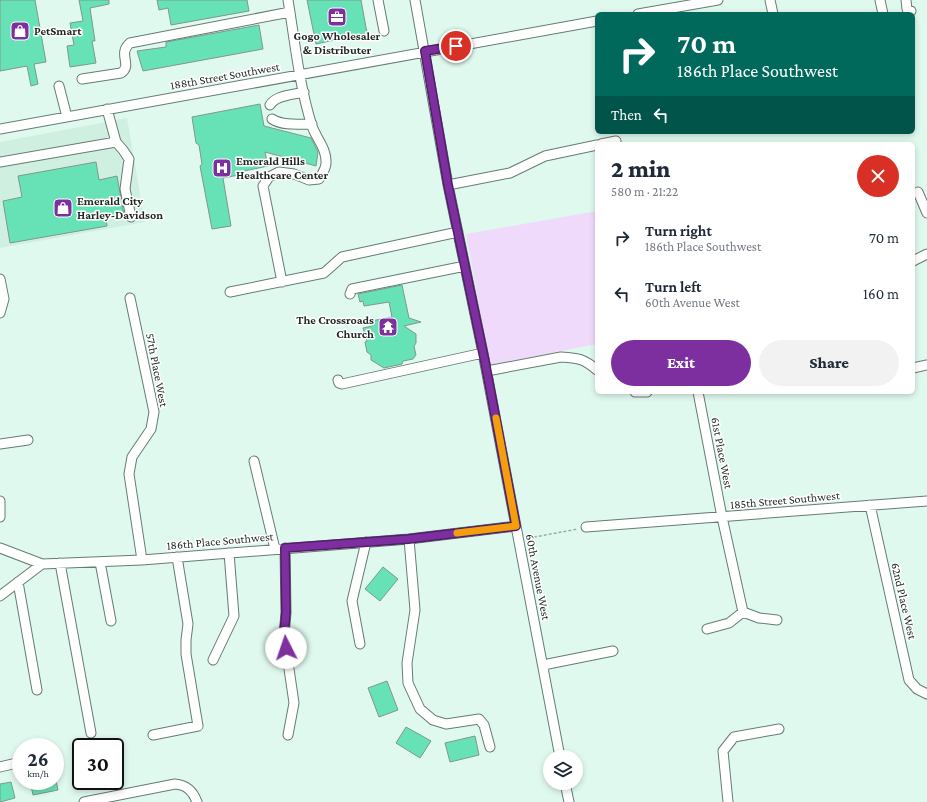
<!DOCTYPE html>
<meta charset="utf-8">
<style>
:root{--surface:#fff;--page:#f2f2f3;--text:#1f2937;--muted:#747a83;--accent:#7d2f9f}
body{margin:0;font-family:"Crimson Pro",serif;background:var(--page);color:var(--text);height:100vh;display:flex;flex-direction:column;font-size:15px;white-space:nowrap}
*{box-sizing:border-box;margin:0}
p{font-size:13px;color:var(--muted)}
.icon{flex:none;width:22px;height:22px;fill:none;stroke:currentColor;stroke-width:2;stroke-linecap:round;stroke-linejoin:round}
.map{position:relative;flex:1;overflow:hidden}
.drawer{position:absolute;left:595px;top:142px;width:320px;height:252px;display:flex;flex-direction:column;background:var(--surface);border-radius:6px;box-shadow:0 2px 6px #0003}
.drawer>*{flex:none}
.top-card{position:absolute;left:595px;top:12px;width:320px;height:122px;border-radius:6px;box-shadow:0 2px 6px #0003;background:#00695c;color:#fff;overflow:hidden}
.tools{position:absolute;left:543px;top:750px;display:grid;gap:8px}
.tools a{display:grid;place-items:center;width:40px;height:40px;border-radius:50%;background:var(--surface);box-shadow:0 2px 6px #0003;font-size:20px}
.speed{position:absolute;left:12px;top:738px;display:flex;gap:8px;font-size:20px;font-weight:700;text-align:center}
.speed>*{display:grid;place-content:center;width:52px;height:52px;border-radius:50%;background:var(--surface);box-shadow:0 2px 6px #0003;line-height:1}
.speed small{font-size:10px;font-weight:400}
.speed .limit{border:2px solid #111;border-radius:6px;background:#fff;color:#111}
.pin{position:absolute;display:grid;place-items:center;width:34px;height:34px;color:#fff;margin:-17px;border:2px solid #fff;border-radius:50%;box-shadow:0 1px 4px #0007}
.me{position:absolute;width:44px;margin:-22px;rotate:356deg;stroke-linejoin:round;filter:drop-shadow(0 0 3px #0008)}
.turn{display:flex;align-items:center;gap:14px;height:84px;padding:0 16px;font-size:18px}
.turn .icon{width:52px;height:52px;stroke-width:2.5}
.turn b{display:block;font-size:28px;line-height:34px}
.then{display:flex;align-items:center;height:38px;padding:0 16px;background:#0003;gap:8px;font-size:15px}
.round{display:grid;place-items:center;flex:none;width:42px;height:42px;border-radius:21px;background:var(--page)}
.head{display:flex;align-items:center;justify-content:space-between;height:68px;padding:0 16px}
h1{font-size:24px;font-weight:800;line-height:30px}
.primary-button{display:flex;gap:8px;margin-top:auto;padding:8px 16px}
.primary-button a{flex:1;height:46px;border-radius:24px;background:var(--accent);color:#fff;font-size:16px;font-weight:800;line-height:46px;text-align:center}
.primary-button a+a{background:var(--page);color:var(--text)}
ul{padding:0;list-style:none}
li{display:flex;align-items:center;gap:12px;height:56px;padding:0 16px}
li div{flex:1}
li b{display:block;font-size:15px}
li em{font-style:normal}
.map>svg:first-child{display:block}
.built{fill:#cff0e1}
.green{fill:#efdafb}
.building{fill:#67e2b6;stroke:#80978d}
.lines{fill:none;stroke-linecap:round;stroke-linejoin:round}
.minor-casing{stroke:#667c72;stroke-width:11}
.path{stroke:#9aada4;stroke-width:1.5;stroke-dasharray:3 2;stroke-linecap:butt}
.minor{stroke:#fff;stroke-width:9}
.route-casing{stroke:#511f67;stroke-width:10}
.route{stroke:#7d2f9f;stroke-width:7}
.slow{stroke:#f59e0b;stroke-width:7}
.labels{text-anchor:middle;stroke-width:3;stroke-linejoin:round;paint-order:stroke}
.poi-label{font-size:12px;font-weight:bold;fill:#1e2723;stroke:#fff;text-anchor:start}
.street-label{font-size:12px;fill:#1e2723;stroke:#fff}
</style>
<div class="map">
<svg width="927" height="802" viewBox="0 0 927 802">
<rect width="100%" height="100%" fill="#e0f9ee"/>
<path class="built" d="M127 118 145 222 0 248V142Z"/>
<path class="green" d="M597 211V344L490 365 466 234Z"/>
<path class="building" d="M0 0H35L46 62 34 64 38 84 31 86 27 66 0 71Z
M79 0H109V4L90 8 95 41H92L96 63 70 67 67 46 74 45 70 23 83 21Z
M157 0H247L249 11 171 25 168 8 159 10Z
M307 0H361L367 33 316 44Z
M259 25 263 49 143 71 137 51 166 47V42Z
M260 104 264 126 311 138 318 152 316 166 265 152 268 166 244 171V174L223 178 231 226 212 229 200 166 202 164 199 145 196 143 192 117Z
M96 162 99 180 117 176 124 215 106 218 107 226 10 243 3 201 22 197 18 176Z
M402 285 409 318 421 322 404 326 416 334V343L414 346 416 355 413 359 403 361 402 364 384 368 371 360V355L367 352 365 342 367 341 363 328 372 326 371 321 392 317 389 302 364 306 363 301 360 302 358 294Z
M383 567 398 579 380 601 365 589Z
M387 681 398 710 379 717 368 688Z
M406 727 431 741 420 758 396 743Z
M475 736 479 755 450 762 445 743Z
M30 781H56L58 790 33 795Z
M11 782 15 798 0 802V784Z"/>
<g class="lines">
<g class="minor-casing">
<path id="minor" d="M378 0 384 31
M415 0 448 185 483 353 560 757
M770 0 773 14
M880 0 883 14
M906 0 907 9 911 11
M638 14 718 0
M82 79 121 73C133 65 117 54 130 43L290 12
M59 86 67 117
M270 105C276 95 293 95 304 92
M107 109 116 142 123 150 129 159 125 189 131 217
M272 119C283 126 299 124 312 124
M0 129 597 21
M601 144 616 141
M0 162 116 142
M448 185 510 173 545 156 597 145
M918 192 927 213
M913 261 927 254
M0 279 4 299 0 313
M282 282 263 186 269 177 279 172 294 174 309 180 319 179C322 174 326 169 326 163 327 149 316 138 312 126 299 85 295 42 288 0
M230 292 324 273 342 257 458 232
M350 294 352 289 465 266
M130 298 154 412 151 429 132 457 129 474 142 560
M913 368 927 365
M487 371 561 357C579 358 584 359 597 370
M338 380 339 383 342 384 483 353
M635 392H647
M698 392 722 517 743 612
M0 444 28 440
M254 461 275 549
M0 501V517
M870 505 909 680 917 689 927 694
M586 527 927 501
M409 539 415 610 407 663 408 683 420 709 433 720 446 724 479 719 484 725 490 747
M0 548 42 564 142 560 409 539 516 526
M285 548 286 613 284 635 294 703 288 735
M100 562 111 621
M60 563 91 733
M18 582 37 690
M0 596 42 564
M707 629 729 623 743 612 759 618 777 620
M360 644 352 601 366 542
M213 660 234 616 229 553
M543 665 613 651
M153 735 198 726 186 654V640L188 624 177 557
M0 767 21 762
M565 783 569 802
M84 802 175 784C187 785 193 791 197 802
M728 802 723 751 734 737 779 729"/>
</g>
<path class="path" d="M529 538 578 529"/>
<use href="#minor" class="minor"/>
</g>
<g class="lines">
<g class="route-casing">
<path id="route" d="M286 648 284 635 286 612 285 548 408 539 516 526 485 362 448 185 425 51 456 46"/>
</g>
<use href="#route" class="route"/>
<path class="slow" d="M457 533 516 526 496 418"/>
</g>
<defs>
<g id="office-square" transform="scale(1)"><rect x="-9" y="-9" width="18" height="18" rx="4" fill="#7d2f9f" stroke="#fff"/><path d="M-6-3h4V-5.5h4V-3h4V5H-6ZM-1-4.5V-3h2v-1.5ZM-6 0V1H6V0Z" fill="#fff"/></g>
<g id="shop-square" transform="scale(1)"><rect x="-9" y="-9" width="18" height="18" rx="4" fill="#7d2f9f" stroke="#fff"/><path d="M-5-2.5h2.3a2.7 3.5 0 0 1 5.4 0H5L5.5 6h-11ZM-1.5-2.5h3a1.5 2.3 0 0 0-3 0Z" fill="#fff"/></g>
<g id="hospital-square" transform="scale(1)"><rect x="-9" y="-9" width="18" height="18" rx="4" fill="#7d2f9f" stroke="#fff"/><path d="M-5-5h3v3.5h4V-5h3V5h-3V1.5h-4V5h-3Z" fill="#fff"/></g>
<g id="temple-square" transform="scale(1)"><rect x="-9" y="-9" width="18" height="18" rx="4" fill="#7d2f9f" stroke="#fff"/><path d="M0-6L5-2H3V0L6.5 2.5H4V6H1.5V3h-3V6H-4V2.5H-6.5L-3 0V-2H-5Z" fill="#fff"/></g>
</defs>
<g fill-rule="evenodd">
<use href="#office-square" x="337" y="17"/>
<use href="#shop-square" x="20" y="31"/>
<use href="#hospital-square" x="222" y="168"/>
<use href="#shop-square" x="63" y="208"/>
<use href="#temple-square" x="388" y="327"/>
</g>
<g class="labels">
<g class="poi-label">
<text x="34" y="35">PetSmart</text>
<text x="337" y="40" text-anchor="middle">Gogo Wholesaler<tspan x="337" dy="14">&amp; Distributer</tspan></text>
<text x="236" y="165">Emerald Hills<tspan x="236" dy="14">Healthcare Center</tspan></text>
<text x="77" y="205">Emerald City<tspan x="77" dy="14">Harley-Davidson</tspan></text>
<text x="374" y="324" text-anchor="end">The Crossroads<tspan x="374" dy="14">Church</tspan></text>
</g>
<g class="street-label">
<text transform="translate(225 76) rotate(-10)" y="4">188th Street Southwest</text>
<text transform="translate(157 370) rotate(79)" y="4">57th Place West</text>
<text transform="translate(722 453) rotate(79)" y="4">61st Place West</text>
<text transform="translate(785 500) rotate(-5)" y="4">185th Street Southwest</text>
<text transform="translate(220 541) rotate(-5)" y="4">186th Place Southwest</text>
<text transform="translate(538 577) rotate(79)" y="4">60th Avenue West</text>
<text transform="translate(904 601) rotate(77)" y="4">62nd Place West</text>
</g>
</g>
</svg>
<div class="tools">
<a><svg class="icon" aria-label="layers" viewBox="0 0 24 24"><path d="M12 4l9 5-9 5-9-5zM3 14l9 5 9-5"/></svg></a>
</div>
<div class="speed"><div>26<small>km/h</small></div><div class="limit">30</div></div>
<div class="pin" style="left:456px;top:46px;background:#d93025"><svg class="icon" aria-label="arrive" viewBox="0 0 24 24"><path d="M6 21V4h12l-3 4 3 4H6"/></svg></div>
<svg class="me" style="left:286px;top:648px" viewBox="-20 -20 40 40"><circle r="19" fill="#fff"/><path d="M0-13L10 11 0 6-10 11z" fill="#7d2f9f"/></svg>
<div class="top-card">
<div class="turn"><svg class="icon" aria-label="right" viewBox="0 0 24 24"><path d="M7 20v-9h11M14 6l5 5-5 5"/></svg><div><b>70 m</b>186th Place Southwest</div></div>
<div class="then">Then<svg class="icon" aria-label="left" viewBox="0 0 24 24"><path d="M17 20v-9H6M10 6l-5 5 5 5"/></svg></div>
</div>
<section class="drawer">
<div class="head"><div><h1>2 min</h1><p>580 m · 21:22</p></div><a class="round" style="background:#d93025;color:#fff"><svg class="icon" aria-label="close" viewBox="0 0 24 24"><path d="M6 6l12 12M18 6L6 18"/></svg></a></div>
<ul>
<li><svg class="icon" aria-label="right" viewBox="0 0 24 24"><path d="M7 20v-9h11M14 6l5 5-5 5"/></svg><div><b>Turn right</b><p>186th Place Southwest</p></div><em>70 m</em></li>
<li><svg class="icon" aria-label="left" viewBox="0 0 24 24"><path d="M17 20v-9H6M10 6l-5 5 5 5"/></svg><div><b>Turn left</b><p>60th Avenue West</p></div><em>160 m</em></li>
</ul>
<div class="primary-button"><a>Exit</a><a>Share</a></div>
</section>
</div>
